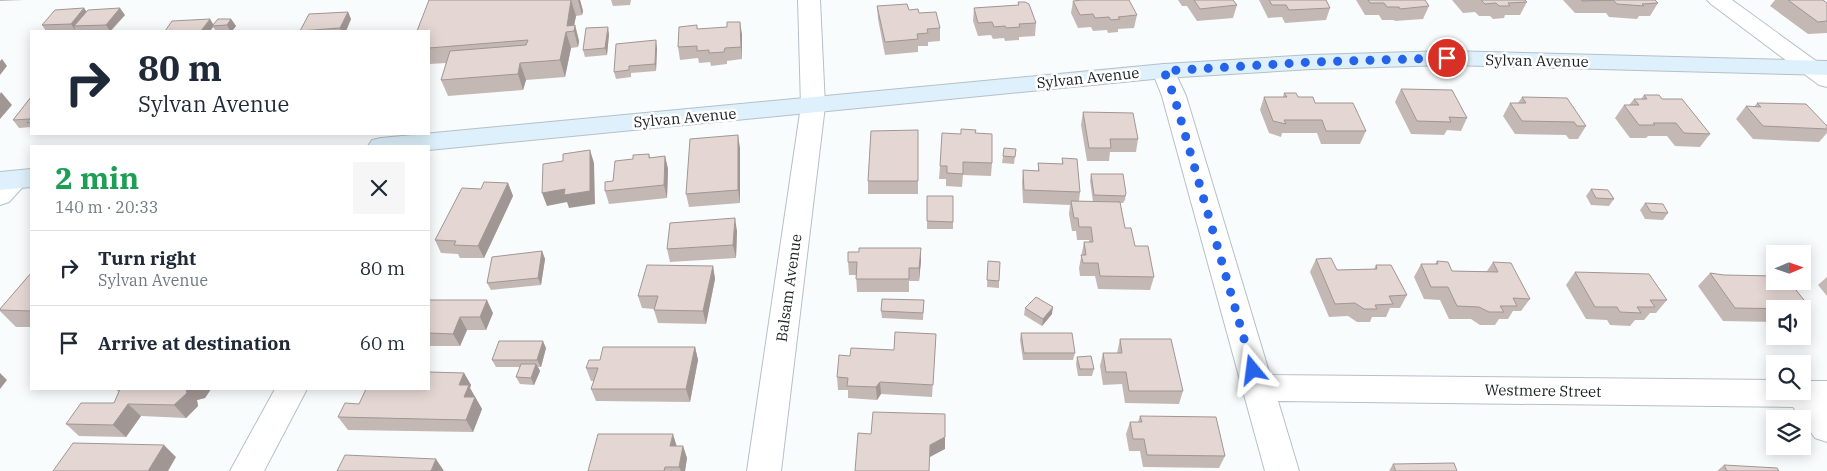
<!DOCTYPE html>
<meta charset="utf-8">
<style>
:root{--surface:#fff;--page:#f6f6f7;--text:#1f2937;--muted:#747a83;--line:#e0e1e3}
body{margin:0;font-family:"IBM Plex Serif",serif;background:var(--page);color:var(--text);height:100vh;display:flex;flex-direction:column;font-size:19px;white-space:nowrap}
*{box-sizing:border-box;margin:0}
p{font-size:16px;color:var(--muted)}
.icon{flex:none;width:28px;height:28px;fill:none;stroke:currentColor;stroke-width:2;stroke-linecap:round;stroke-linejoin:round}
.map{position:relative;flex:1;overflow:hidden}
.sheet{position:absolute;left:30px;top:145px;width:400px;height:245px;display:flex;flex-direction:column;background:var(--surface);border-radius:0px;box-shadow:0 2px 12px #0003}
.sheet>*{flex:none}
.banner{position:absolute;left:30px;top:30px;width:400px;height:105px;border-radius:0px;box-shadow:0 2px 12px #0003;background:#fff;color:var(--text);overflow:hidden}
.needle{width:32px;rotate:88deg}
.controls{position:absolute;left:1766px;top:245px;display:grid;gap:10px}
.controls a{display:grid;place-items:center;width:45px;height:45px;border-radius:0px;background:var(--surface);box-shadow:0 2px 12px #0003;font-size:25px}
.pin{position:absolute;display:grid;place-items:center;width:42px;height:42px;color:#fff;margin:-21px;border:2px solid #fff;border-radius:50%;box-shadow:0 1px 5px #0007}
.me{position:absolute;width:55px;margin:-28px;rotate:344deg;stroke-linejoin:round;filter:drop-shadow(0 0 4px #0008)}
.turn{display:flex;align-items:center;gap:18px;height:105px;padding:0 25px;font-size:22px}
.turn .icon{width:65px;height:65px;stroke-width:2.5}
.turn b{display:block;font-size:35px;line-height:42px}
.round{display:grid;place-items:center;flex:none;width:52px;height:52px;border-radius:0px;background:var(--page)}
.summary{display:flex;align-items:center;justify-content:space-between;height:85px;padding:0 25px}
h1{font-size:30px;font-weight:700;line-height:38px;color:#1e9e55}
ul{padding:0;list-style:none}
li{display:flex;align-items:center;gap:15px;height:75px;padding:0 25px;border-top:1px solid var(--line)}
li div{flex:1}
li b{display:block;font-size:19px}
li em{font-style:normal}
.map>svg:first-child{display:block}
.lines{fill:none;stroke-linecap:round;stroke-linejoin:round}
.street-casing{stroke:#b5c0c7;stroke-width:2}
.secondary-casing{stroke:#b5c0c7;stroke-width:2}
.street{fill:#fff;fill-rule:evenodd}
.secondary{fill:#ddf0fb;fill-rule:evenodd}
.wall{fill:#c4b8b5}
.shaded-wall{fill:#a09694}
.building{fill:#e4d6d3;stroke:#a09694}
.route{stroke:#2563eb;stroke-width:9;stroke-dasharray:0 16.2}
.labels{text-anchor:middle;stroke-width:5;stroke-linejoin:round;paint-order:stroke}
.street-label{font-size:15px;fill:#1b1f21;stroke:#fff}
</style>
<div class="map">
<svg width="1827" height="471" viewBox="0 0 1827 471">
<rect width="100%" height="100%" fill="#f9fcfd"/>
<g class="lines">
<g class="street-casing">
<path id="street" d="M798 0H820L825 106 781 471H747L801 106Z
M1707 0H1732L1827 69V87L1819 85 1711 4Z
M1164 64 1172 66 1186 96 1270 375 1775 380V391H1802V381H1827V442L1815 438 1793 407 1278 401 1299 471H1265L1162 96 1152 71 1156 66Z
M16 171 25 174 29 180 9 202 0 205V180L7 174Z
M275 389H307L264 471H230Z"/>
</g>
<g class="secondary-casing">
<path id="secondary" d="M1447 51 1827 61V75L1447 65 1312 69 1164 78 429 150V146H368L372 140 381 138 1164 64 1312 55Z
M31 169V187L0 190V172Z"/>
</g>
<use href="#street" class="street"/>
<use href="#secondary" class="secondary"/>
</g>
<path class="wall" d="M0 0H24L0 1Z
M429 0H580L583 11 582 15 576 16 574 25H575L579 41 578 47 571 48 565 77 526 80 523 90 448 96 441 80 446 63 429 64Z
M611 0H631L630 5 613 6Z
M1178 0H1233L1237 5 1233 18 1197 21 1187 6H1182Z
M1259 0H1326L1330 8 1326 20 1285 23 1282 17 1268 18Z
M1356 0H1425L1429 6 1423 19 1395 21 1394 20H1382L1379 15H1365Z
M1452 0H1525L1527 2 1520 15H1505L1504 18 1493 19 1490 16H1479L1475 12 1463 13Z
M1563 0H1655L1658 3 1650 16H1639L1637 19 1609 17 1606 13H1575Z
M1775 0H1823L1827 3V33L1808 34 1770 6Z
M1073 1 1137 15 1134 28 1118 29V32L1108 33 1107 30 1093 31 1091 27 1078 28 1071 13Z
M1018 2 1036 23 1035 36 1019 37V40L1005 41 1004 38 993 39 991 35 978 36 973 21 974 8 1018 5Z
M877 6 909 10 919 13 940 28V41L928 42V46H918V52L885 55 878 19Z
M84 8 86 12 125 15 111 31H77L76 30 68 31H46L42 25Z
M348 12 351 19 346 31H300Z
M210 19 213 24 231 19 236 26 232 31H216L213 27 210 31Z
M698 29 742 34V59L727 61V64L711 66 710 62 699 63 698 58 680 60 678 47Z
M609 34 607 55 585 57 583 50Z
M657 48 656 71 631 73V77L616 79 614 72Z
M1401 89 1467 118 1461 131 1447 130 1444 135 1411 134 1395 102Z
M1284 93 1315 103 1366 131 1360 144H1321L1317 133H1282L1281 137 1269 133 1260 110 1264 97H1283Z
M1644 95 1662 99 1710 134 1700 147 1675 146 1667 136H1648L1646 138H1630L1615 118 1624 105H1629L1634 99H1641Z
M31 97V128V127L19 128 13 120Z
M1522 97 1586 126 1578 139H1569L1566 135 1515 134 1503 116 1510 103H1518Z
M1757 103 1827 126V133L1819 142 1753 139 1736 119 1746 106 1754 107Z
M1083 112 1138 139 1136 152H1110L1109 161H1087L1081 125Z
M918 130V194H868V181Z
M975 133 992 163 991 176 963 175 962 187 946 186V179H939L940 166 961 134Z
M740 148V203L689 207 686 194Z
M1016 149 1014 164 1002 163 1003 156Z
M649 154 650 158 665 156 668 169 667 198 609 204 605 191 633 159Z
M1062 158 1080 192 1079 201 1093 202 1090 181 1091 174 1126 193 1125 200 1123 203H1120L1125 228 1135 246 1154 277 1150 290 1098 289 1095 276H1080L1079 268 1084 242H1089V240H1077L1076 231H1072L1069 214 1070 205 1023 203 1022 183 1023 170 1038 171V163L1062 164Z
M508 183 513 196 484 258H460L458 254 441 253 435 240 481 189Z
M1591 189 1614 199 1609 206 1591 205 1586 196Z
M927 196 953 222V229H927Z
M1645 203 1668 213 1663 220 1645 219 1640 210Z
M737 231 736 258 670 262 667 249Z
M542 251 545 259 541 285 491 290 487 283Z
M1316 259 1337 270 1374 269 1376 265 1407 295 1400 308H1390L1386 317H1372L1370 322H1357L1348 316 1329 317 1310 272Z
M921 261 919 281H909V292H857L856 275H849L848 262Z
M988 261 999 281V288L987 287Z
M1437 261 1452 271H1487L1493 262 1530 299 1521 311H1513L1508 319H1499L1495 325H1480L1471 319H1449L1440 300 1424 299 1414 277 1421 264H1435Z
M713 266 715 279 706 324 658 323 654 310V309L642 308 638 296Z
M1575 272 1667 300 1656 313H1650L1644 320H1635L1630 326 1610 325 1607 320 1586 319 1566 285Z
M31 273V327H16L0 311V309Z
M1710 273 1807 304 1801 309H1775V322L1723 321 1698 286Z
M1827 277V296L1818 285Z
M429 300 493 313 486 330H467L460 346H429Z
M924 300 923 320 882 318 881 311Z
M1025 308 1052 314 1042 326 1024 315Z
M1021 333 1075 353 1073 360H1023L1020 340Z
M936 334 932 397 881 394 877 400 848 398V390H838L837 377 850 356 894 350Z
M1120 339 1183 391 1179 404 1125 403 1122 384 1103 385 1100 366 1103 353H1117Z
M695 347 698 360 690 402 596 401 591 389 594 381H591L586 368 600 360Z
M546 348 541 367H538L540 371 534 385 520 384 516 377 520 367H496L492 360Z
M1077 357 1094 369 1092 376H1078L1076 364Z
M464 373 471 385 470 388 482 409 473 432 348 430 338 417 359 404Z
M115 389H211L205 398 197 400 198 406 186 418 141 416 126 437 79 436 66 424 114 403 119 392Z
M1140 416 1225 456 1219 468 1143 467 1140 451H1129L1126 434 1130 422H1138Z
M677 446H683L687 458 685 471H588Z
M1393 464 1396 471H1389Z
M1724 465 1779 471H1717Z"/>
<path class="shaded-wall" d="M571 0 576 16 573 31 567 26Z
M578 0H580L583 11 582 15Z
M84 8 89 15 74 26 76 31 71 24Z
M120 8 125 15 110 31 106 25Z
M348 12 351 19 346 31H341L340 28Z
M210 19 214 26H212L213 27 210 31H201Z
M231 19 236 26 232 31H230L227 25Z
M740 22 742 34V59L741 47Z
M575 25 579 41 578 47 574 31Z
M608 27 609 34 607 55 605 48Z
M566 32 571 48 565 77 560 60Z
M656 40 657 48 656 71 655 64Z
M2 59 7 66 0 75V61Z
M520 63 526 80 523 90 518 74Z
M1 92 12 105 0 119V94Z
M738 135 740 148V203L738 190Z
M590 150 594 163 595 204 569 208 567 202 547 206 542 193Z
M665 156 668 169 667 198 664 185Z
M508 183 513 196 484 258 478 246Z
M735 218 737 231 736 258 733 245Z
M921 248V261L919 281V268Z
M542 251 545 259 541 285 538 278Z
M713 266 715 279 706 324 703 311Z
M487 300 493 313 486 330 480 317Z
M1053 307 1052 314 1042 326 1043 319Z
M460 317 467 330 460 346 453 334Z
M543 341 546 348 541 367 537 360Z
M695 347 698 360 690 402 686 389Z
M536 364 540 371 534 385 531 378Z
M0 373 7 380 0 389Z
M464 373 471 385 470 388 482 409 473 432 466 420 459 385Z
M880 382 881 394 877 400 876 387Z
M186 389H211L205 398 197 400 198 406 186 418 174 405Z
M128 404 141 416 126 437 113 425Z
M673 434 677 447 670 446Z
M945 437V449L930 457V445Z
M164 445 176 457 168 471H148Z
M683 446 687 458 685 471H681L679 467Z
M436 459 444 471H431Z"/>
<path class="building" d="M429 0H571L567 26 575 25 574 31 566 32 560 60 520 63 518 74 441 80 450 51 526 45 528 40 429 48V31H417Z
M1082 0H1129L1137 15 1118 17 1120 19 1111 20 1109 17 1095 18 1093 14 1080 15 1073 1Z
M1194 0H1233L1237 5 1200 9Z
M1269 0H1326L1330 8 1289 10 1286 5H1272Z
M1368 0H1425L1429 6 1400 9 1399 7H1387L1384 3H1370Z
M1481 0H1525L1527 2 1508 3 1510 6H1499L1496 3 1485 4Z
M1581 0H1655L1658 3 1642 4 1644 6 1617 4 1613 0 1582 1Z
M1788 0H1823L1827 3V21L1818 22Z
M1018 2H1025L1029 4 1036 23 1019 24 1020 27 1006 28 1005 26 994 27 992 22 978 23 974 8 1019 5Z
M907 4 909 10 918 9 919 13 936 12 940 28 927 29 928 33 917 34 918 39 885 42 877 6Z
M84 8 71 24 42 25 55 10Z
M120 8 106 25 74 26 88 10Z
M348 12 340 28 300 31 309 14Z
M210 19 201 31H165L172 21Z
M218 19H231L227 25 212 26Z
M727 22H740L741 47 725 48 724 52 709 53V50L697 51V46L678 47 679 27 697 25V29L727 27Z
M608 27 605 48 583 50 586 28Z
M656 40 655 64 629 66V70L614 72 616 44Z
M1401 89 1452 90 1467 118 1449 117 1451 122 1417 121Z
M1284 93H1296L1298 97H1313L1315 103H1353L1366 131H1326L1322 120H1284L1286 124 1273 121 1264 97H1287Z
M1644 95H1659L1662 99H1682L1710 134 1684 133 1676 123H1653L1655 125H1639L1624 105H1639L1634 99H1647Z
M31 97V122L27 123 30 119 13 120Z
M1522 97 1567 98 1586 126H1577L1574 122 1522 121 1510 103H1526Z
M1757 103 1806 104 1827 126V129L1763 126 1746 106 1761 107Z
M1083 112 1133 113 1138 139H1110L1111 148H1089Z
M961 129 976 130 975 133 992 134V163L963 162V174L947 173V166H940L942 133 961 134Z
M918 130V181H868L871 131Z
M738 135V190L686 194 690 139Z
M1004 148 1016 149 1015 157 1003 156Z
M590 150V191L564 195 565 189 542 193 543 164 563 161V154Z
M649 154V158L665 156 664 185 605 191V182L613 181 615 161 633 159V155Z
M1062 158 1077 159 1080 192 1024 190 1023 170 1039 171 1038 163 1063 164Z
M1091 174H1123L1126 193 1125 196 1094 195Z
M484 182 508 183 478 246 454 245 456 241 435 240 462 188 481 189Z
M1591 189 1608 190 1614 199 1596 198Z
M927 196H953V222L927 221Z
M1071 201 1120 202 1125 228H1131L1135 246H1148L1154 277 1100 276 1098 263H1083L1081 255H1086L1084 242H1093L1091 227H1079L1078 218H1074Z
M1645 203 1663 204 1668 213 1651 212Z
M735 218 733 245 667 249 670 223Z
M859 248H921L919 268H909V279H856L857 262H848V252H859Z
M542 251 538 278 487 283 492 257Z
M1331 258 1337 270 1377 269 1376 265H1391L1407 295 1389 296 1393 304 1375 305 1377 309H1364L1355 303 1335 304 1316 259Z
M988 261 1000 262 999 281 987 280Z
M1437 261 1448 262 1452 271 1498 272 1493 262 1511 263 1530 299 1513 298 1517 306H1500L1504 312H1489L1479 307 1457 306 1448 287H1431L1421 264H1438Z
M647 265 713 266 703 311 654 310 658 296H638Z
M1575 272 1649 274 1667 300H1650L1655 307H1637L1641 313 1620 312 1617 307H1595Z
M31 273V311L0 310V309Z
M1710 273 1724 275 1775 276V281H1789L1807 304 1788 303 1792 309 1735 308Z
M1036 297 1053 307 1043 319 1025 308Z
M882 299 924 300 923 313 881 311Z
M429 300H487L480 317H460L453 334 429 333Z
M895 332 936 334 933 385 880 382 876 387 847 386 848 378 837 377 839 355 850 356 851 348 894 350Z
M1021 333H1072L1075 353H1024Z
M1120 339H1171L1183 391H1129L1126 372H1106L1103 353H1122Z
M499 341H543L537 360H492Z
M603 347H695L686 389H591L598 368H586L589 360H600Z
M1091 356 1094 369H1080L1077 357Z
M521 364H536L531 378 516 377Z
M429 372 464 373 459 385H469L464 397H475L466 420 338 417 345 403 359 404 366 389H429Z
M120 389H186L187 393 174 405 128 404 113 425 66 424 81 403H114Z
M873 412 945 414V437L930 445 929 471H855L858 433 871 434Z
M1140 416 1216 417 1225 456 1147 455 1144 439H1133L1130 422H1142Z
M598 434H673L670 446H683L679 467H665L664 471H588Z
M73 443 164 445 148 471H53Z
M345 455 436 459 431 471H337Z
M1454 463 1457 471H1396L1393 464Z
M1724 465 1777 468 1779 471H1727Z"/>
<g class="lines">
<path class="route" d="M1253 370 1174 96 1164 71 1312 62 1447 58"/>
</g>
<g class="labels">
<g class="street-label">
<text transform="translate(1537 61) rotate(1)" y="5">Sylvan Avenue</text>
<text transform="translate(1088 78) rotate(-6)" y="5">Sylvan Avenue</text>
<text transform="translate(685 118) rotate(-5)" y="5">Sylvan Avenue</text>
<text transform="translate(789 288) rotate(-82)" y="5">Balsam Avenue</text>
<text transform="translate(1543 391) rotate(1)" y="5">Westmere Street</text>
</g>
</g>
</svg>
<div class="controls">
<a><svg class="needle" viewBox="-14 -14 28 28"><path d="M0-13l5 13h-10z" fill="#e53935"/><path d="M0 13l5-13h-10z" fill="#747a83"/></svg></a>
<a><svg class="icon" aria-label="sound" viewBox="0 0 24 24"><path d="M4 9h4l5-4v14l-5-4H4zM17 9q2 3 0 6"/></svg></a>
<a><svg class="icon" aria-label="search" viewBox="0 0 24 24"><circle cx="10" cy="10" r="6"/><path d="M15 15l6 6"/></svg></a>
<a><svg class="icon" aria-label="layers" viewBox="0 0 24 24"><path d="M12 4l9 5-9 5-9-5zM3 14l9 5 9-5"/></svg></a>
</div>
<div class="pin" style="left:1447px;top:58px;background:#d93025"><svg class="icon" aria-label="arrive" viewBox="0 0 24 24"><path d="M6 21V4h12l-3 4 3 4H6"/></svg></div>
<svg class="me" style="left:1253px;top:370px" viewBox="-20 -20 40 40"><path d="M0-17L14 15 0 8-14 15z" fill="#2563eb" stroke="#fff" stroke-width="4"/></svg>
<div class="banner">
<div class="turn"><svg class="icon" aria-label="right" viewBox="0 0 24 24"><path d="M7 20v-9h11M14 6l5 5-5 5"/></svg><div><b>80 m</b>Sylvan Avenue</div></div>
</div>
<section class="sheet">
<div class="summary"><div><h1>2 min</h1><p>140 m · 20:33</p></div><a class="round"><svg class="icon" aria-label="close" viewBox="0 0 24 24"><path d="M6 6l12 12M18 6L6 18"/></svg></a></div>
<ul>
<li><svg class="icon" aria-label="right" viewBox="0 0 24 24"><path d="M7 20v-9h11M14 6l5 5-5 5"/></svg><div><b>Turn right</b><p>Sylvan Avenue</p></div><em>80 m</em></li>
<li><svg class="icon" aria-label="arrive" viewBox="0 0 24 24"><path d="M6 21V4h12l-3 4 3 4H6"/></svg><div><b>Arrive at destination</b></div><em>60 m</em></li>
</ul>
</section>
</div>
